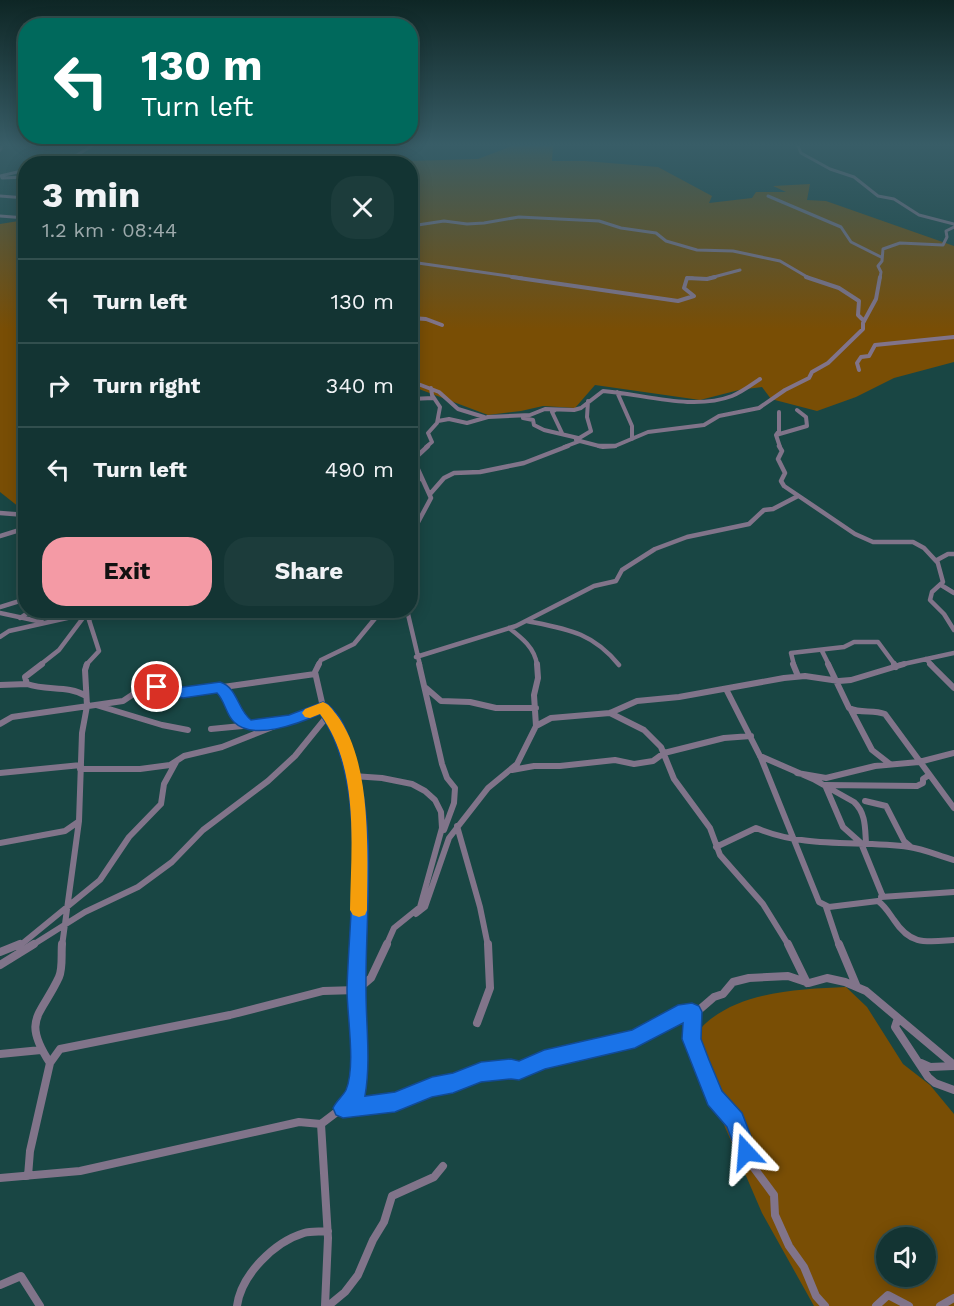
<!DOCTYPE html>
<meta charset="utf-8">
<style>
:root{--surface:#133433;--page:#1c3c3b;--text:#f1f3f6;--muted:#9daaac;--line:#324f4e;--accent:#f49aa5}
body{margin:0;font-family:"Work Sans",sans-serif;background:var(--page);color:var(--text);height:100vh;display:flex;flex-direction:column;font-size:22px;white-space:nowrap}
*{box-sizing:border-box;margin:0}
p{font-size:20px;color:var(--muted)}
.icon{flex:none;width:33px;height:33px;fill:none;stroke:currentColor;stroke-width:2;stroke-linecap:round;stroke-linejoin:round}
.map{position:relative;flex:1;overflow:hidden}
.sheet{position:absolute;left:18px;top:156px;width:400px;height:462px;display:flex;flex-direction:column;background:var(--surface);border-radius:24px;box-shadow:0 3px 15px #0003,0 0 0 2px var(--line)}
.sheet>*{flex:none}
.guide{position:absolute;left:18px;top:18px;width:400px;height:126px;border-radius:24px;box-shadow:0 3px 15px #0003,0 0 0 2px var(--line);background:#00695c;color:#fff;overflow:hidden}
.controls{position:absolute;left:876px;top:1227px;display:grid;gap:12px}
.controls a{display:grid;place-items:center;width:60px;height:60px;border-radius:50%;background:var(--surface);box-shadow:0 3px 15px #0003,0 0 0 2px var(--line);font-size:30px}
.pin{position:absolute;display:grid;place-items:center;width:51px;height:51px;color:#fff;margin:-26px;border:3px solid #fff;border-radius:50%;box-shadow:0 2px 6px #0007}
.me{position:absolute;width:66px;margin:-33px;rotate:341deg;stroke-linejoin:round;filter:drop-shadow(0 0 4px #0008)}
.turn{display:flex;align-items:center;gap:21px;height:126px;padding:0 24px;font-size:27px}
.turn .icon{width:78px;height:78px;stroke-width:2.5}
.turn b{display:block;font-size:42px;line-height:51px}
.round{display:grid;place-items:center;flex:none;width:63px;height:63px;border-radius:24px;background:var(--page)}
.overview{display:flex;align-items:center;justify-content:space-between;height:102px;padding:0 24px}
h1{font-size:36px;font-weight:700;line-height:45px}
.primary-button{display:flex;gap:12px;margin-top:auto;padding:12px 24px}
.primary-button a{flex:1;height:69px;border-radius:24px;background:var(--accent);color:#111;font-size:24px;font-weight:700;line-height:69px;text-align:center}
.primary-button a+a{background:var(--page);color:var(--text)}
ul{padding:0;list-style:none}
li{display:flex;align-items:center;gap:18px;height:84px;padding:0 24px;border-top:2px solid var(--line)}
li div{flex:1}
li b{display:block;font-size:22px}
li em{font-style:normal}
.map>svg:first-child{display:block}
.green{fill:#794e05;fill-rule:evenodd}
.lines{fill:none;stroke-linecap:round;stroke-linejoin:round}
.minor-far4{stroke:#81748a;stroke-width:3}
.minor-far3{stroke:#81748a;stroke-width:4}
.minor-far2{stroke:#81748a;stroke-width:4.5}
.minor-far1{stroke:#81748a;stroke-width:6}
.minor{stroke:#81748a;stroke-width:8}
.route{fill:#1a73e8;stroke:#114b97;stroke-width:1.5}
.slow{fill:#f59e0b}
</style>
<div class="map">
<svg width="954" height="1306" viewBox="0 0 954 1306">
<rect width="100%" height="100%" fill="#194644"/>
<path class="green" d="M512 146H553L552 161H585L658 167 712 196 709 203 752 198 756 192H786L773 186 810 184 807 200 826 201 954 246V362L894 378 856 397 817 411 771 399 762 387 739 390 700 400 595 385 575 408 543 406 521 411 488 415 411 386V164H297L478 159Z
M25 220 26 511H24L0 492V224Z
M846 987 867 1007 903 1064 930 1085 954 1114V1306H814L762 1213 703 1076 692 1042C696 1036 700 1028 706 1023 742 991 800 989 846 987ZM886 1238H926V1276H886Z"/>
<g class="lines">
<path class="minor-far4" d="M798 146 801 153 830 169 854 177 878 196 894 199 919 215 954 224
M0 150 2 146
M52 164 77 155 92 146
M126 164 153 160 219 164
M0 176 26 170
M2 178 26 177
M0 196 26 198
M768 196 841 227 851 242 881 257
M0 216 26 218
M411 226 444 221 467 224 484 223 519 217 599 221 621 228 656 233 666 241 697 250 733 251 780 261 809 278
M411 262 522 278
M687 278H693
M710 278 740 270
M880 278 881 272 878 266 882 261 883 249 900 243 943 245 947 237 946 231 954 227"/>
<path class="minor-far3" d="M512 277 678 301 694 296 684 288 687 278 707 279 715 277
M806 277 839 288 859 301 858 315 864 321
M411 318 426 319 442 325
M859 370 857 363 861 357 869 356 875 345 954 337
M411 378 418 384 439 392 458 409 484 417
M617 392 632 426V439
M411 399 433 398
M555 410 552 412 562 433
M779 412V431L776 435 780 447
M523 418 533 420 534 425 544 430 578 438
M438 421 449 419 467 423 488 417 530 415 545 409 574 410 581 408 603 391C644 394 692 411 732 396 742 392 751 385 760 379
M776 435 807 426 806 417 797 410
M576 440 591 431 587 417 588 401
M426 447 432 442 428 433 437 423 440 407 432 395 431 388
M564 447 580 441 603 447 615 446 648 432 704 425 719 416 759 408 785 390 809 378 812 372 828 363 863 329V323L876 299 880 277"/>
<path class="minor-far2" d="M599 446H615
M779 446 782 451 778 459 785 473 781 481 784 486 855 534 873 542H913L924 548 937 562
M411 454 431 498 416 526 411 544
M414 459 428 446
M411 479H421
M430 494 444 478 454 473 480 472 524 463 568 446
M0 513 26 515
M0 536 26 528
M954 554H948L937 560 943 582 932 592 930 600 944 614 954 630
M941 585 954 593
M0 607 26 599
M407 610 420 665
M0 613 42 622
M20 618 32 610
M527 621C567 629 592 632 619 665
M509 628C522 638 535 648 537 665
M0 637 9 631 85 614
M822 651 829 665
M416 657 516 626 594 586 616 581 622 570 655 549 687 537 749 524 764 510 773 509 798 496
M926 659 932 665
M40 665 59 650 86 614
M86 665 99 651 89 620 98 610
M318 665 321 660 354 644 382 610
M794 665 791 653 844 647 854 642H878L895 665
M899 665 954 653"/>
<path class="minor-far1" d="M42 664 25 677 27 684C47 691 68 685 86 696
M319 664 315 672 323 707 339 729 354 777C352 790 358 801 359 814 363 858 360 902 359 946
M419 664 442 764 447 778 455 788 454 803 444 830
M793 664 798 676
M828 664 849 708C861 714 873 709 885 714L954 808
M894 664 896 667
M930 664 954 688
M0 685 27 684
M220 688 239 716 249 725
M426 688 441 701 470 702 496 708H536
M726 689 761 758 819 902 829 907 878 901C885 906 889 913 894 920 911 946 926 942 954 940
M96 705 162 725 188 730
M851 710 872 750 890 764
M610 713 644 730 661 747 674 779 710 828 720 855 763 904 789 946
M0 724 12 717 123 701 144 687 153 686 188 692 315 674
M536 726 551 718 610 713 637 701 679 697 784 678 805 676 839 681 851 680 904 664
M211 729 283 722
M760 756 813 779 854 802C866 813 865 828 866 843
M80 769H140L170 765 184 756 222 747 323 707
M512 770 534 766H560L615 760 634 764 653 761 664 753 724 738 751 736
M0 773 81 765
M797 773 826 778 875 766 919 762 954 753
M353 776 382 778 412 784 425 791 435 800 441 812 442 828 420 907 394 928 386 946
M865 801 886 806 904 841 911 847
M457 826 480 907 488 946
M0 843 65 831 78 822
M716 847 756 828C806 849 857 840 909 847 924 849 939 856 954 860
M881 897 954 892
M883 897 861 843 843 827 825 785 917 786 923 783V779L929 775
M826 907 839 946
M416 914 425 907 449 838 488 788 517 764 536 726 534 695 538 678 537 664
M17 946 23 943 100 880 129 837 161 804 164 784 176 762
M31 946 85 912 138 887 172 862 203 830 268 781 295 756 329 714
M62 946 79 821 82 733 87 706 85 670 87 664"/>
<path class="minor" d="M788 944 807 983
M839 944 857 987
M0 952 20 944
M0 965 34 944
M692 1013V1039L715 1098 735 1121 754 1168 774 1195 775 1215 789 1246 804 1267 816 1296 825 1306
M898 1018 895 1027 928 1077 935 1083 954 1090
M477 1023 490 988 488 944
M0 1054 41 1050
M50 1063 60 1049 230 1015 323 991 357 990 371 978 387 944
M921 1063 930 1067 954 1066
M343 1108 395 1102 432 1087 453 1083 481 1072 519 1070 544 1059 640 1037 678 1015 699 1010 714 997 723 994 733 982 749 978 788 976 809 983 827 978 845 982 866 991 954 1065
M28 1176 30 1151 50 1063C21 1019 41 1016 59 977 63 968 61 954 62 944
M0 1178 80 1171 299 1122 321 1124
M0 1285 21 1276 40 1306
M237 1306C241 1275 274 1242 304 1233 311 1231 321 1232 328 1231
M325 1306 328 1238 321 1124 350 1102 356 1088 359 1071 357 990 359 944
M328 1306 345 1292 358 1275 373 1240 384 1222 392 1196 434 1177 443 1166
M876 1306 888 1295 909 1306
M940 1306 954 1298"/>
</g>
<linearGradient id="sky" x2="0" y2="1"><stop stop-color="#0e2625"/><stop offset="0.44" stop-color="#385d67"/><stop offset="1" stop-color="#385d67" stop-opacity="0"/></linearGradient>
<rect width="954" height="329" fill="url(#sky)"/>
<path class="route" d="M157 682 183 687 220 682C238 688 237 709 251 720L289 715 323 702C330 704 334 711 339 717 347 729 350 741 354 755 378 831 365 912 366 991 366 1026 371 1061 365 1096L395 1092 432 1077 453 1073 481 1062 511 1059 519 1061 544 1050 632 1030 678 1005 692 1003 699 1006 702 1012 701 1039 709 1060 722 1091 742 1113 757 1152 754 1159 746 1162 739 1159 727 1127 708 1105 682 1039 683 1023 635 1048 545 1069 519 1080 511 1079 481 1082 453 1093 432 1097 395 1112 343 1118 336 1115 333 1108C336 1101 343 1096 346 1090 356 1066 347 1016 347 989 349 910 369 780 320 714 298 724 253 741 234 722 226 715 225 701 217 693L183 698 152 691 150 687 152 684Z"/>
<path class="slow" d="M323 702C329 704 332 709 336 714 373 762 367 851 367 910L365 915 359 917 353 915 350 910C351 846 360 768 320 714L310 718 305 717 302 713 305 709Z"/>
</svg>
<div class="controls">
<a><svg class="icon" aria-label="sound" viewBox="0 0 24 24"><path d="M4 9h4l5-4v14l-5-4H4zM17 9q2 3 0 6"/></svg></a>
</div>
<div class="pin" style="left:157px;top:687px;background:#d93025"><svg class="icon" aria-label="arrive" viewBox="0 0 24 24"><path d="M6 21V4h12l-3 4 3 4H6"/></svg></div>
<svg class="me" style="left:746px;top:1152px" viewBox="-20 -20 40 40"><path d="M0-17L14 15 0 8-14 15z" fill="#1a73e8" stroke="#fff" stroke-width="4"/></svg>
<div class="guide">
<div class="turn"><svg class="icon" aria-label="left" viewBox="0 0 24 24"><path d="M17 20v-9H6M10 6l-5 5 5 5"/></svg><div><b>130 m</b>Turn left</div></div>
</div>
<section class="sheet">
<div class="overview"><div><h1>3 min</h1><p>1.2 km · 08:44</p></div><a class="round"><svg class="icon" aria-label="close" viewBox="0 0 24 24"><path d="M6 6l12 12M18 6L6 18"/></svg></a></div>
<ul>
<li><svg class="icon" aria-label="left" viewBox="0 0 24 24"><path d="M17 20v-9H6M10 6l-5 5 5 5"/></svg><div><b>Turn left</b></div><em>130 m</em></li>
<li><svg class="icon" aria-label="right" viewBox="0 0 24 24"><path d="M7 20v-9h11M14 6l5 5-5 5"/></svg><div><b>Turn right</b></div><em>340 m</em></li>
<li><svg class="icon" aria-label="left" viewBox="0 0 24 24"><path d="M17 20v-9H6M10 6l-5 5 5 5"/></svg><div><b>Turn left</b></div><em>490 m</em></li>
</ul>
<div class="primary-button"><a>Exit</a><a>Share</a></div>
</section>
</div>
